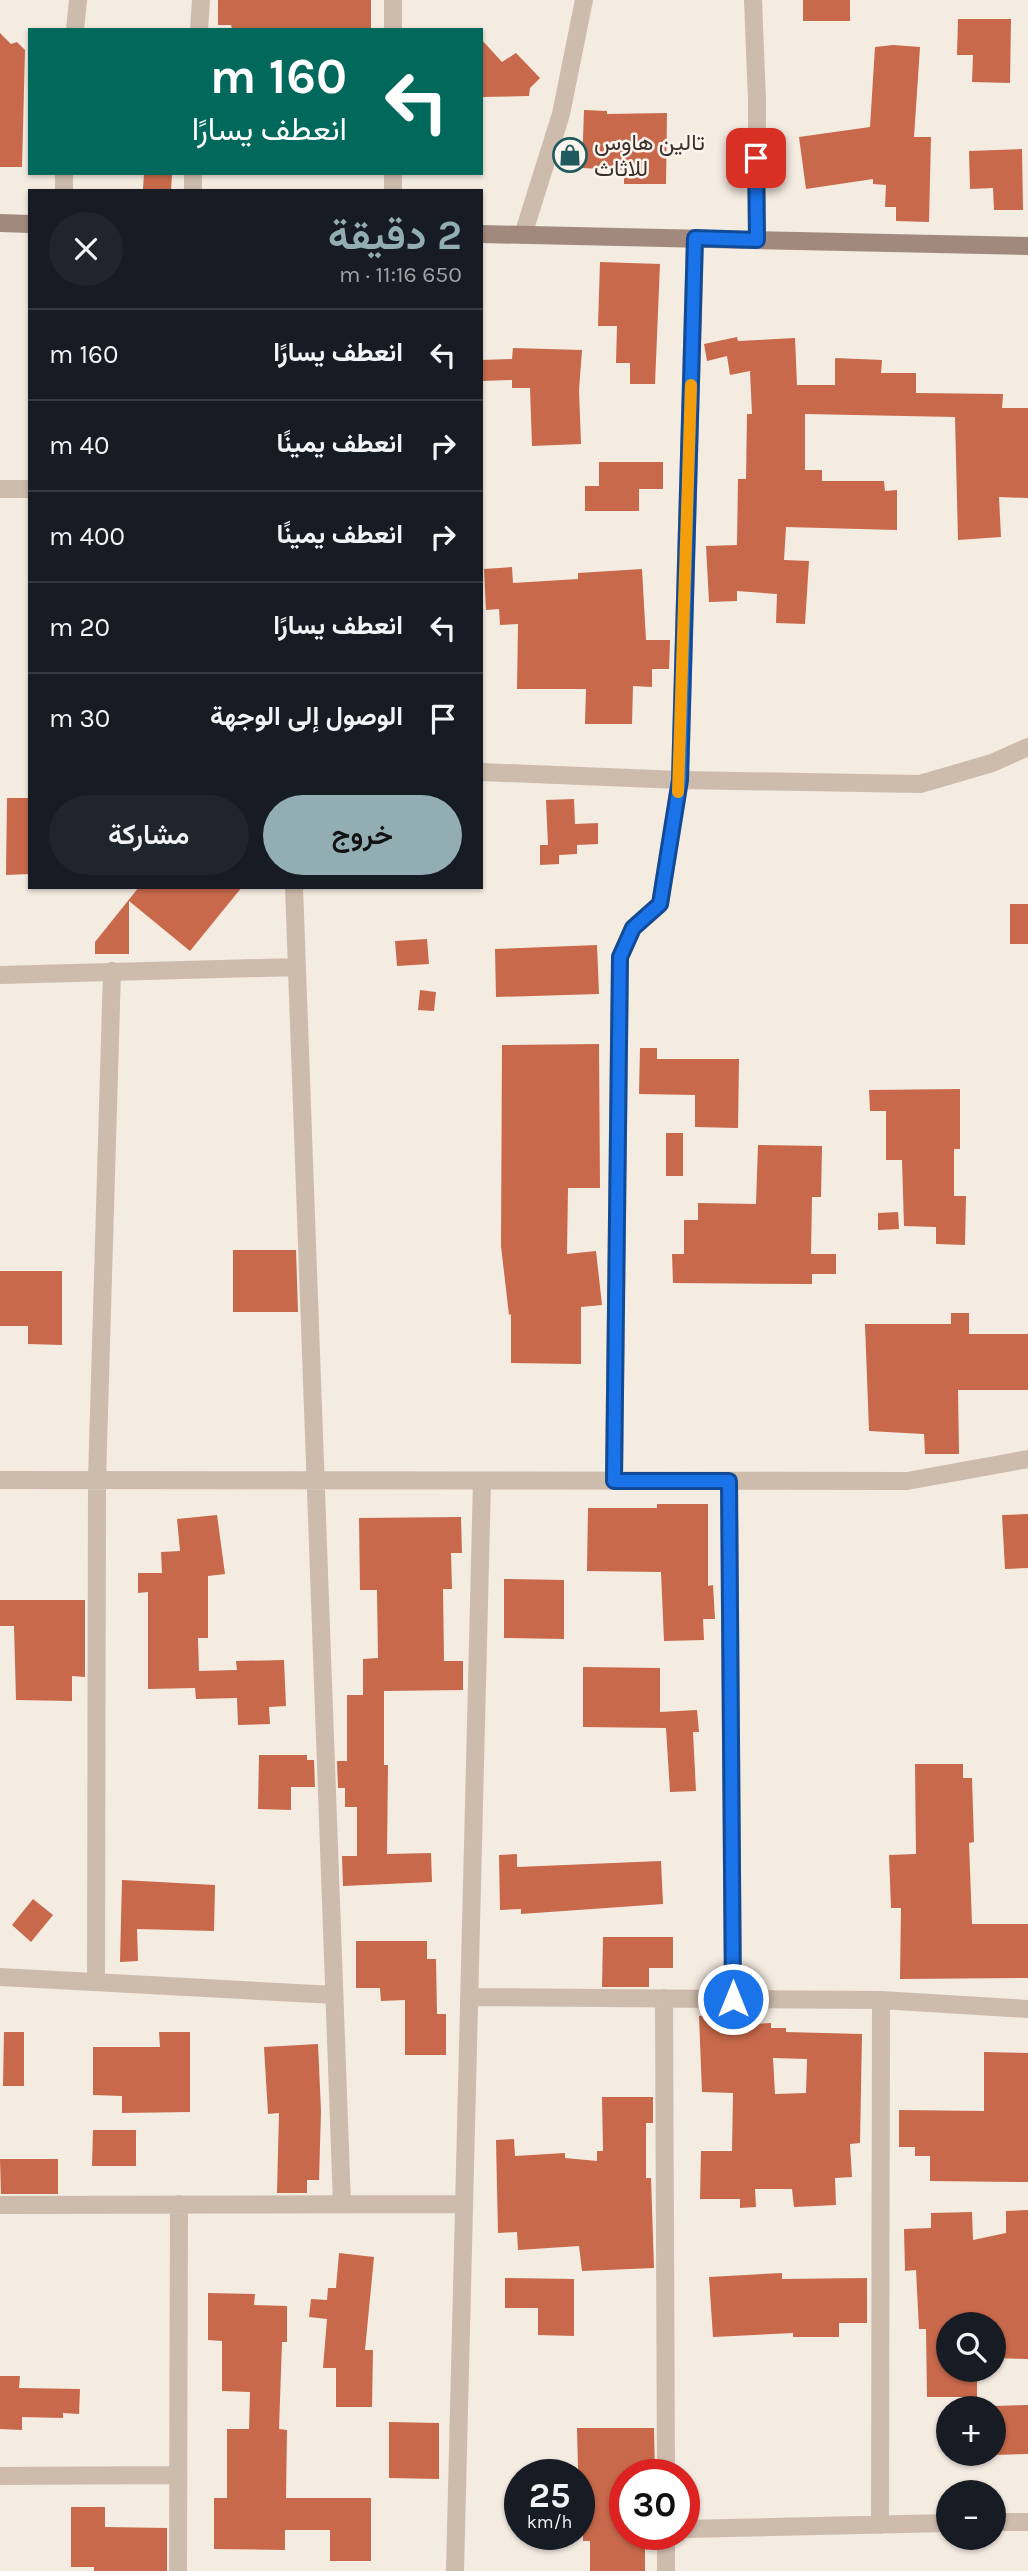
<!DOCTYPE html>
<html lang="ar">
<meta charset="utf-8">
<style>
:root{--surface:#171b24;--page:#20242c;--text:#f1f3f6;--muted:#9ea1a6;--line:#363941;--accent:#92aeb2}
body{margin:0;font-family:Karla,Vazirmatn,sans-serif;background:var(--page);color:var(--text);direction:rtl;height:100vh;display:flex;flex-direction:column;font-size:26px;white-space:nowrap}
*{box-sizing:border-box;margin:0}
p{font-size:23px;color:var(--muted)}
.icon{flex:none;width:38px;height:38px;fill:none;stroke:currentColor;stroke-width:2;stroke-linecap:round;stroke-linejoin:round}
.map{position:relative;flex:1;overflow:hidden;direction:ltr}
.details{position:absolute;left:28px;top:189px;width:455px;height:700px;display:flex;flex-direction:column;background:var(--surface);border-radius:0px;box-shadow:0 2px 5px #0004;direction:rtl}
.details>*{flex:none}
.top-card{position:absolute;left:28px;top:28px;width:455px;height:147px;border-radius:0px;box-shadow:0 2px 5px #0004;direction:rtl;background:#00695c;color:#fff;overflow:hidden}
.tools{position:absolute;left:936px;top:2312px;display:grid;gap:14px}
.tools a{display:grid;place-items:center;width:70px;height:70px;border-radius:50%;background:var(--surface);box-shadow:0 2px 5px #0004;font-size:35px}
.speed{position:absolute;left:504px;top:2459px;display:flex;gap:14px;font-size:35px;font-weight:700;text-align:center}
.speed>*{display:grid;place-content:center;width:91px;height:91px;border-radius:50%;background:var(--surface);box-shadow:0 2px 5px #0004;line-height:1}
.speed small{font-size:18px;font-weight:400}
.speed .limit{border:10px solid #d22;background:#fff;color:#111}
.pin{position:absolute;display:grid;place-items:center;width:60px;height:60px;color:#fff;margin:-30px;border-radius:14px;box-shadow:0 4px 10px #0006}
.me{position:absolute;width:77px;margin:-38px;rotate:0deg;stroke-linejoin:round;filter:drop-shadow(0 0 5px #0008)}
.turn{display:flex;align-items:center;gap:24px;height:147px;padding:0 21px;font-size:32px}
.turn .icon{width:91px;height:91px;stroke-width:2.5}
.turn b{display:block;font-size:49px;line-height:60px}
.round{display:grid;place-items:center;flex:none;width:74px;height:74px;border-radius:37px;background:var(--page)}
.overview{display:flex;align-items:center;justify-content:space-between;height:119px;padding:0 21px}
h1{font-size:42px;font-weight:600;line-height:52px;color:var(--accent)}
.action{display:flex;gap:14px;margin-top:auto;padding:14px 21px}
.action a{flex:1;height:80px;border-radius:42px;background:var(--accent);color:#111;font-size:28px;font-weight:600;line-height:80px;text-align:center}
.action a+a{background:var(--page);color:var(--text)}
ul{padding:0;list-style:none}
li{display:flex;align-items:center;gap:21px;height:91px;padding:0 21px;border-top:2px solid var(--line)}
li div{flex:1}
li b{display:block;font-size:26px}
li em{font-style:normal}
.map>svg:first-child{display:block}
.building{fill:#c8694b;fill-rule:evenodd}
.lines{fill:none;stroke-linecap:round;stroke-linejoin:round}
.street{stroke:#cdbbac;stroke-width:18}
.secondary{stroke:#a18a7d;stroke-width:18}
.route-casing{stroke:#114b97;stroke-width:18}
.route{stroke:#1a73e8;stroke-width:12}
.slow{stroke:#f59e0b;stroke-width:12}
.labels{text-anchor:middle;stroke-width:5;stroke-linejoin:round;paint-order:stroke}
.poi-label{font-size:23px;fill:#3b302b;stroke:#fbf5ee;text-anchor:start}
</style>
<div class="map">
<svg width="1028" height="2571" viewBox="0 0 1028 2571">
<rect width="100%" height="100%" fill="#f4ebe1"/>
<path class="building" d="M218 0H371V30L232 29 231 25H218Z
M803 0H850V21H803Z
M958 19H1011L1010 83 972 82 973 55H957Z
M0 33 11 44 17 42 25 50 22 167H0Z
M481 39 502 62 516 53 540 78 530 88 529 96 481 97Z
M893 45 920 47 914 137H931L929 222 896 221V207H885L886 185 873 184V179L806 189 799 137 870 127 875 47Z
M584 110 607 111V114L667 113 666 184H624V170L582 168Z
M1022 149 1023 210H994L993 188 970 189 969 151Z
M144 173 172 174 171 191 143 189Z
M600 262 660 264 655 384H630V363H616L617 326H598Z
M737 337 738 341 795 338 797 385H835V358L882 360 881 373H916V393L1003 394 1002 408H1028V498L999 497 1001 537 958 540 955 417 805 414V470H822V481H884L885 491 897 490V530L786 527 784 560 809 561 805 624 776 623 777 594 737 591V601L709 602 706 546 737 545 738 479H746L747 414H752L750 371 730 375 727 356 707 361 704 344Z
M513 348 582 350 579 390 581 444 532 446 530 388H512V380L481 381V360L512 359Z
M599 462H663V489H639V511H585V486H599Z
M512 567 513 583 578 579V573L642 569 646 640H670L669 669H652V687L633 686 632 724H585L586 689H517L518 624 500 625 499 609 486 610 484 569Z
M7 798H30V874L6 875Z
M574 799 575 824 598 823V844L577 845V854L559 855V864L540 865V845H548L546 800Z
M139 887H242L190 951 129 901V954H95V942Z
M1010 904H1028V944H1010Z
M427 939 429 964 397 966 395 941Z
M597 945 599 994 496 997 495 949Z
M420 990 436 992 434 1011 418 1010Z
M599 1044 600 1188H568L567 1254 596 1251 602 1305 581 1307V1364L511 1363V1314L509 1315 501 1246 502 1045Z
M640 1048H657V1059H739L738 1128 695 1127V1095L639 1094Z
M960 1089V1149H954V1196H966L965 1245 936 1244V1227L904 1226 902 1160H886V1111H870L869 1090Z
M666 1133H683V1176H666Z
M758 1145 822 1146 821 1197H812L811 1254H836V1274H812V1284L673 1283 672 1254H684V1220H698V1203L756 1204Z
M898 1212 899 1229 878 1230V1213Z
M233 1250H296L298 1312H233Z
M0 1271H62V1345L28 1344V1326H0Z
M951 1313H969V1334H1028V1390H958L959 1454H925L924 1434 869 1431 865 1324H951Z
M657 1504H708V1586L713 1585 715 1619H703L704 1640 664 1641 661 1572 587 1571 588 1508H657Z
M1028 1514V1568L1005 1569 1002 1515Z
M217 1515 225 1574 208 1576V1638H198L199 1671 237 1670 236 1661 284 1660 286 1706 269 1707 270 1724 238 1725 237 1698 196 1699 195 1688 148 1689V1592L138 1593V1573H162L161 1552 180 1551 177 1519Z
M461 1517 462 1553H451L452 1589H443L444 1661H463V1690L384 1691V1765H388L387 1854 431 1853 432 1882 343 1886 342 1856H357V1807H345V1788H338L337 1761H347V1695H363V1659L378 1658 377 1590H360L359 1518Z
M504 1579 564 1580V1639L504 1638Z
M0 1600H85V1677L72 1676V1701L16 1700 14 1626H0Z
M583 1667 660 1668V1712L697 1710 699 1732H693L696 1791 670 1792 666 1728 583 1727Z
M259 1755H307V1760H314L315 1787H291V1810L258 1809Z
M915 1764H963V1778H972L974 1842 969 1843 972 1924H1028V1978L900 1979 901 1908H891L889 1855 916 1854Z
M517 1854V1867L661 1861 663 1904 521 1914V1909L500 1910 499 1855Z
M122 1880 215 1885 214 1931 137 1929 138 1961 120 1962Z
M33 1899 53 1915 31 1942 12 1925Z
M603 1937H673V1968H649V1987H602Z
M356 1941H427V1959H436L437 2014H446V2055H405V2000L381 2001 380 1988H356Z
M718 2015V2026L771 2023V2028H786V2032L862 2034 860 2143 850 2144 852 2177 835 2178 836 2205 794 2207 792 2189H755L756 2207 740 2208V2199H700L701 2151H732L733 2093 702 2092 699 2016ZM773 2058 807 2059 806 2093 775 2094Z
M4 2032H24V2086H3Z
M159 2032H190V2112L122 2113V2096L93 2095V2047H160Z
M318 2044 321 2111 319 2180H307V2193H277L279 2113 268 2114 264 2047Z
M984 2052 1028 2053V2182L930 2181V2156H915V2147H899V2110L984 2111Z
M602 2097H653V2123H646V2178H651L654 2268 582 2271 579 2246 518 2250 517 2232 498 2233 496 2140 514 2139 515 2156 565 2153V2158L597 2161V2151H603Z
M93 2130H136V2166H92Z
M0 2159H58V2194H1Z
M1028 2210V2359L994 2358V2324H948V2370H977V2397H927L926 2329H919L916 2270 905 2271 904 2229 931 2228V2213L972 2212 973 2240 1006 2233V2211Z
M339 2253 374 2257 365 2350H373L372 2407H336V2368H323L327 2319 309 2317 311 2299 327 2300 328 2288H336Z
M782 2273V2279L867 2278V2323H839V2337H793V2333L713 2337 709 2277Z
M505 2278 574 2279V2336L538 2335V2308H505Z
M208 2293 255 2294 254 2305 287 2306V2342H282L279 2429 287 2430 286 2498H371V2561H330V2530H285V2550L214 2549V2498H227V2429H249L250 2392 222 2391V2341L208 2340Z
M0 2376H20L19 2388 80 2389 79 2414 63 2413V2418L22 2417V2430L0 2429Z
M1028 2405V2454L994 2455V2406Z
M389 2422 439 2423V2479L389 2478Z
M577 2428H654L655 2474H625V2534H645V2571H590V2541H583V2511H579Z
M71 2507H105V2527L167 2528V2571H94V2567H71Z"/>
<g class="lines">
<path class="street" d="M753 0 757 100V240
M75 30 78 0
M199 30 201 0
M393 30V0
M64 173V191
M193 191V173
M393 191V173
M523 235 561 114 584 0
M0 489H30
M481 772 680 780 920 784 992 763 1028 747
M294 887 342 2204
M0 975 297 967
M0 1480 907 1481 1028 1459
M614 1481 620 957 633 928 660 904 680 780 695 238
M729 1481 733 1999
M0 1977 334 1995
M96 1982 97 1480 112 971
M469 1997 881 2000 1028 2009
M664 1998 666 2474
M0 2205 464 2204
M0 2476 178 2475
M994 2522H1028
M880 2525 881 2000
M684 2529 948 2523
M666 2534V2571
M178 2571 179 2204
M455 2571 482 1481"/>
<path class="secondary" d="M0 223 30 224
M481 234 1028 246"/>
</g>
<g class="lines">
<g class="route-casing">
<path id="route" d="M733 1999 729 1481H614L620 957 633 928 660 904 680 780 695 238 757 240 756 158"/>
</g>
<use href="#route" class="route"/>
<path class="slow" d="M678 792 691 385"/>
</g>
<defs>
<g id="shop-ring" transform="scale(1.75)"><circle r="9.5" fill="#fbf5ee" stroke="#1f5a5e" stroke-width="1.5"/><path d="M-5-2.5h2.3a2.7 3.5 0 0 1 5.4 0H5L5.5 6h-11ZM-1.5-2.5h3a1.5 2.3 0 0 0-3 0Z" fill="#1f5a5e"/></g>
</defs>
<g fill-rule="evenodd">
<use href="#shop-ring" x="570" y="155"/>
</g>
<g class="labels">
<g class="poi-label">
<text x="594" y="150">تالين هاوس<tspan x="594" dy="26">للاثاث</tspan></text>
</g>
</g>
</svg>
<div class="tools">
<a><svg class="icon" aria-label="search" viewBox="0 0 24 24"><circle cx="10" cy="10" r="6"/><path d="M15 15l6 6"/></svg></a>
<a>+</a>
<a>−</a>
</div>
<div class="speed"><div>25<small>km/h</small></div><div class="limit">30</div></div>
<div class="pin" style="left:756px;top:158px;background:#d93025"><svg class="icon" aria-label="arrive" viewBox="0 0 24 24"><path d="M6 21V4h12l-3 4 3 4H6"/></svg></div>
<svg class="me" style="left:733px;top:1999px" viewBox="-20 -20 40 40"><circle r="17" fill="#1a73e8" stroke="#fff" stroke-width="3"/><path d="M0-11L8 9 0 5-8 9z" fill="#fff"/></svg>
<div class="top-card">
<div class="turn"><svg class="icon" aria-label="left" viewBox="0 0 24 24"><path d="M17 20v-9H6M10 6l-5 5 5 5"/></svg><div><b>160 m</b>انعطف يسارًا</div></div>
</div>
<section class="details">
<div class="overview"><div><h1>2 دقيقة</h1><p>650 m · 11:16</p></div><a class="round"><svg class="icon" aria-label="close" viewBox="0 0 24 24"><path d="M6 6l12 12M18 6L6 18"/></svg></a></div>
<ul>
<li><svg class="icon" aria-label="left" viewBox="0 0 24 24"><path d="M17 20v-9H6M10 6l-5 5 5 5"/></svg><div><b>انعطف يسارًا</b></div><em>160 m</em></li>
<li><svg class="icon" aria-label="right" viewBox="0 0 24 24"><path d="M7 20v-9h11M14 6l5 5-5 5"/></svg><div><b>انعطف يمينًا</b></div><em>40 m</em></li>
<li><svg class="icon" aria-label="right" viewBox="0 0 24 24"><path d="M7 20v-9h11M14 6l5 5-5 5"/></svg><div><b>انعطف يمينًا</b></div><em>400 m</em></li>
<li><svg class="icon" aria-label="left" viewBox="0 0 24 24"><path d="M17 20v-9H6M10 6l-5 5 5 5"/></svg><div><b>انعطف يسارًا</b></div><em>20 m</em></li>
<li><svg class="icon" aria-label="arrive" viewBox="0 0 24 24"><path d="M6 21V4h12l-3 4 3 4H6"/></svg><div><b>الوصول إلى الوجهة</b></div><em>30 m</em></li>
</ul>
<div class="action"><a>خروج</a><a>مشاركة</a></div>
</section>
</div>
